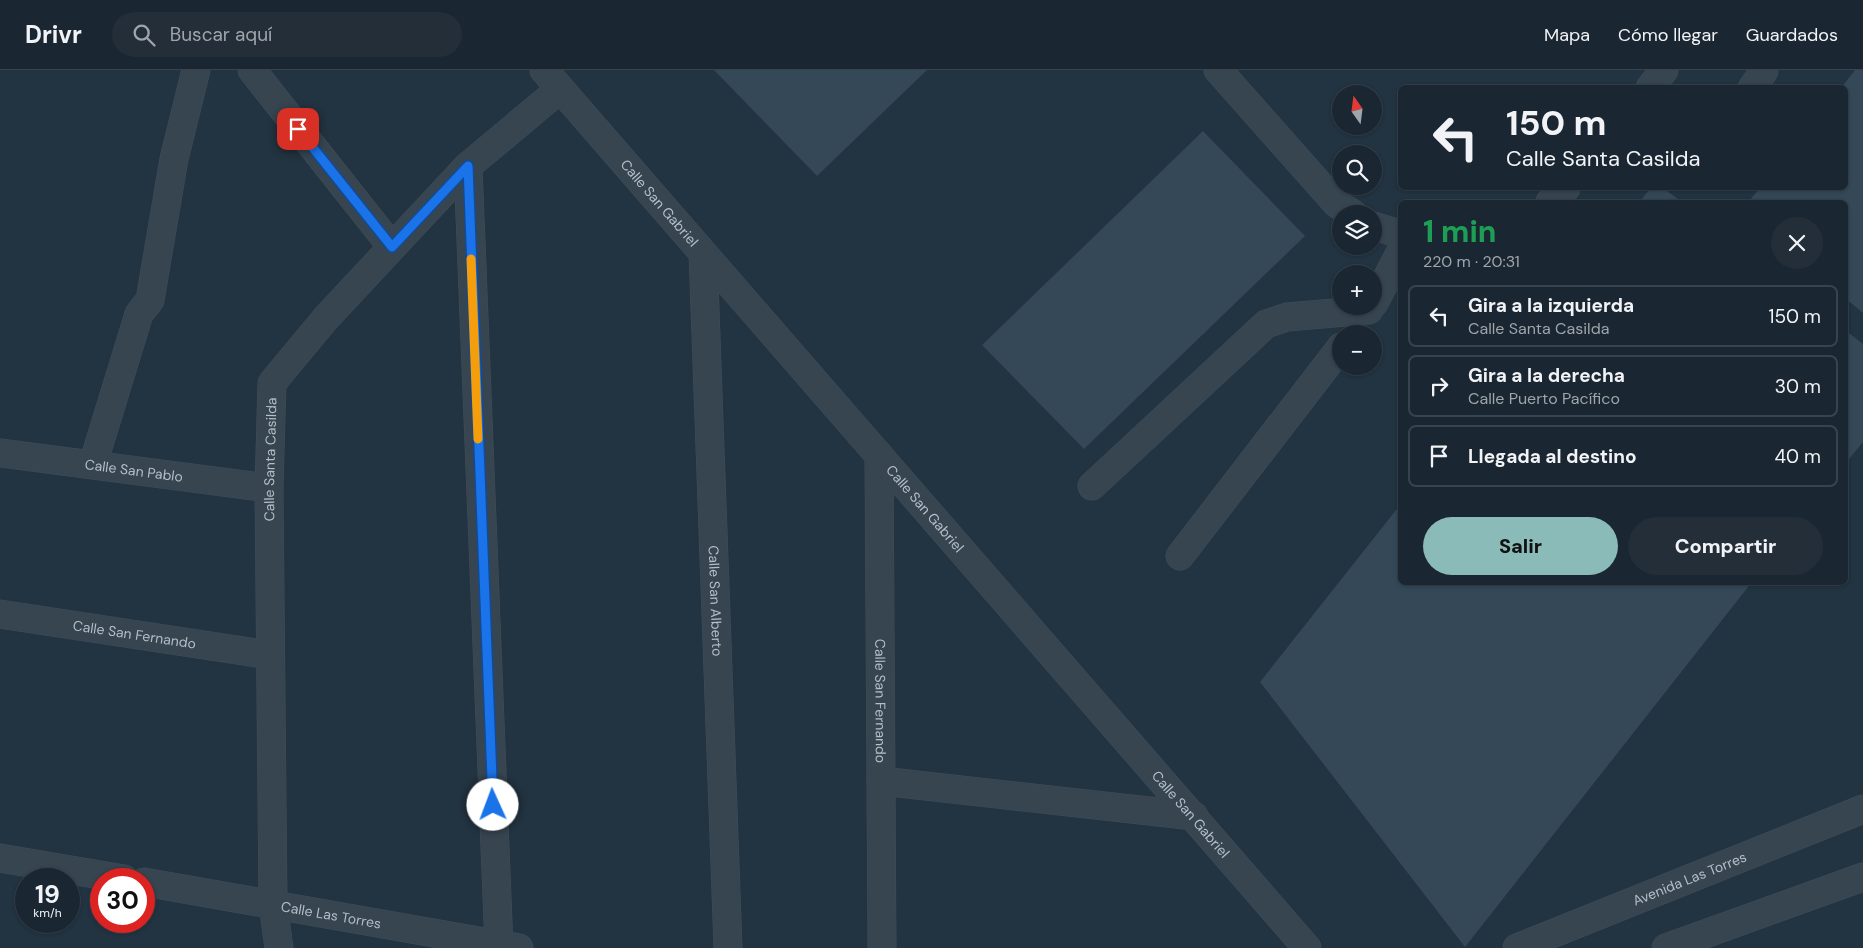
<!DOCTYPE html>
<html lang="es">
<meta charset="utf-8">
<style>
:root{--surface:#1a2631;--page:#232e39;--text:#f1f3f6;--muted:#9fa5ab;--line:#38434d;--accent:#8bbbb9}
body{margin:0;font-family:"DM Sans",sans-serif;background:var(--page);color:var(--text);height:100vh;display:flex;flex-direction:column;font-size:19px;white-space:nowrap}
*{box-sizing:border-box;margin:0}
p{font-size:16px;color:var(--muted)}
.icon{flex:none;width:28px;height:28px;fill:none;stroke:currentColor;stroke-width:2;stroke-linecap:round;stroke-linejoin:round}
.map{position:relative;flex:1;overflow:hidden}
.details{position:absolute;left:1398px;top:130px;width:450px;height:385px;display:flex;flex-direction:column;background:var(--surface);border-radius:8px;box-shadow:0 1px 4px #0004,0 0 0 1px var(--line)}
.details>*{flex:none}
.hud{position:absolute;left:1398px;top:15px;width:450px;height:105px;border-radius:8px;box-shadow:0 1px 4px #0004,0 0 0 1px var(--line);background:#1a2631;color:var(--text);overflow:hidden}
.needle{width:32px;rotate:346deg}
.tools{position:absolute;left:1332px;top:15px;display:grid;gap:10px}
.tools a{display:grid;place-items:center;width:50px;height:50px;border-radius:50%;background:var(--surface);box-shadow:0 1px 4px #0004,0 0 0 1px var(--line);font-size:25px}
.speed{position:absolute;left:15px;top:798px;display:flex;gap:10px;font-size:25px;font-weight:700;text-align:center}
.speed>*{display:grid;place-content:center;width:65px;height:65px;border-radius:50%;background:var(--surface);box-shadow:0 1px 4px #0004,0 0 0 1px var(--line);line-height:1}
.speed small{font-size:12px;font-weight:400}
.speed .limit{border:8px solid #d22;background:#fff;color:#111}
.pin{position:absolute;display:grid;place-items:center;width:42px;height:42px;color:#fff;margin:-21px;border-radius:10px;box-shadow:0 2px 8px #0006}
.me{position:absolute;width:55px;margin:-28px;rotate:358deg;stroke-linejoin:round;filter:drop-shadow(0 0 4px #0008)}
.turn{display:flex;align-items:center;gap:18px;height:105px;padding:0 25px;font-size:22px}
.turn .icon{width:65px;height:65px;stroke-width:2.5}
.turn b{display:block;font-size:35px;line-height:42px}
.round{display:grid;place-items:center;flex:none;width:52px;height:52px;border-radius:26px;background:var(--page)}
.headline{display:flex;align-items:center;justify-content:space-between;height:85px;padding:0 25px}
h1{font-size:30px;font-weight:800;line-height:38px;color:#1e9e55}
.primary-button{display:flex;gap:10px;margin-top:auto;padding:10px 25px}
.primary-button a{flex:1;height:58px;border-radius:30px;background:var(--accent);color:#111;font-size:20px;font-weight:800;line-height:58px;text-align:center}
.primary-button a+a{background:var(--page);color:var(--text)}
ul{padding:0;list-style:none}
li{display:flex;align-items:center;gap:15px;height:62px;margin:0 10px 8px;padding:0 15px;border:2px solid var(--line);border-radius:8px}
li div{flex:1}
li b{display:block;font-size:19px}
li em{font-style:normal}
header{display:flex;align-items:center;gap:30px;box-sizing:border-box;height:70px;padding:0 25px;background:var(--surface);border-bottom:1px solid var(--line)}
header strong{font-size:24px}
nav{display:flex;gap:28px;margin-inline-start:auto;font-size:18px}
.search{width:350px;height:45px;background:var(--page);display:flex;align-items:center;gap:12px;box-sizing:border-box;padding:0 18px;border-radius:28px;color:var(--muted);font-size:19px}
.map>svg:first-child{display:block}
.building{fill:#344857}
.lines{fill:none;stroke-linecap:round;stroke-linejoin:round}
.minor-casing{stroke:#404e59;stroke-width:29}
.minor{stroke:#374550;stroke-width:28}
.route-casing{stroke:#114b97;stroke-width:12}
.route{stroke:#1a73e8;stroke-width:9}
.slow{stroke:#f59e0b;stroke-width:9}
.labels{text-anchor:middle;stroke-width:5;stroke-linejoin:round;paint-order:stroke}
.street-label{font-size:14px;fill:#b3bfcb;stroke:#1c2a35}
</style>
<header>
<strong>Drivr</strong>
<div class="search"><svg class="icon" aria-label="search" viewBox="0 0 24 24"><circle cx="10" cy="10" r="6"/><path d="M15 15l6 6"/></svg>Buscar aquí</div>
<nav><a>Mapa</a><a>Cómo llegar</a><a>Guardados</a></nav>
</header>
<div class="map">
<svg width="1863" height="878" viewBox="0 0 1863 878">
<rect width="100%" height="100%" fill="#223341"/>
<path class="building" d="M714 0H927L817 106Z
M1855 0H1863V243L1845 228V132H1748L1760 118H1845V18H1841Z
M1203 61 1305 166 1084 379 982 275Z
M1651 118H1663L1682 132H1639Z
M1845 260 1863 274V372L1845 394Z
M1400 435V512H1752L1465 877 1260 612Z"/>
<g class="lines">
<g class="minor-casing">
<g id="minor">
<path d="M252 0 392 177"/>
<path id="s1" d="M544 0 1307 878"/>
<path d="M1218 0 1336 133 1353 144"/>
<path d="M1650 18 1664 0"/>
<path d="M1752 18 1764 1 1763 0"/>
<path d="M468 96 499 878"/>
<path d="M1550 132 1566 118"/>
<path d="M1374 156 1400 164"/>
<path id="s2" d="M703 183 728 878"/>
<path d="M1374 233 1400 183"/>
<path id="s3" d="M0 383 269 418"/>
<path id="s4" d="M879 385 882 878"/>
<path d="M93 394 139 244 150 230 174 89 196 0"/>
<path d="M1092 416 1266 254 1287 247 1369 240"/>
<path d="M1180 486 1341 277"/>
<path id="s5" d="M0 544 270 585"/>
<path d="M881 711 1194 746"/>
<path d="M0 788 124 809"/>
<path id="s6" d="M144 812 519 878"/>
<path id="s7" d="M279 878 273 834 269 418 272 313 326 248 468 96 560 19"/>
<path id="s8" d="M1517 878 1863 739"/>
<path d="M1666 878 1863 807"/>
</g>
</g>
<use href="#minor" class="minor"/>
</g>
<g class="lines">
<g class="route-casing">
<path id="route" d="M298 59 392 177 468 96 493 735"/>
</g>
<use href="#route" class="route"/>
<path class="slow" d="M471 189 478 369"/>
</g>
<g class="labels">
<g class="street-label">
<text dy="5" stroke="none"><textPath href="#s1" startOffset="176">Calle San Gabriel</textPath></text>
<text dy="5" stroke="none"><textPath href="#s7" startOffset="489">Calle Santa Casilda</textPath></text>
<text dy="5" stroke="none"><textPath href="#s3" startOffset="135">Calle San Pablo</textPath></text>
<text dy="5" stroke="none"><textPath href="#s1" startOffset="581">Calle San Gabriel</textPath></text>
<text dy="5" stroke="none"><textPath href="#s2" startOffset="348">Calle San Alberto</textPath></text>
<text dy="5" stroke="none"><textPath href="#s5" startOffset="136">Calle San Fernando</textPath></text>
<text dy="5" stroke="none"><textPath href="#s4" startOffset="246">Calle San Fernando</textPath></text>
<text dy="5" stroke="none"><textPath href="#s1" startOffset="986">Calle San Gabriel</textPath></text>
<text dy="5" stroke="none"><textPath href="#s8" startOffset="186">Avenida Las Torres</textPath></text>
<text dy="5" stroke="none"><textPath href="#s6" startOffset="190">Calle Las Torres</textPath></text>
</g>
</g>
</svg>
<div class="tools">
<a><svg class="needle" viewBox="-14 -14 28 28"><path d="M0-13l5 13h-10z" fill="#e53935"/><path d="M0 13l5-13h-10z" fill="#9fa5ab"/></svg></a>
<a><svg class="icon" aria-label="search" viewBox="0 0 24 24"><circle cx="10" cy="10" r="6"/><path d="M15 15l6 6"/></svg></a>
<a><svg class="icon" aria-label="layers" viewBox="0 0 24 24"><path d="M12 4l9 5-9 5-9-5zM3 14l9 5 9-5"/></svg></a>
<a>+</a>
<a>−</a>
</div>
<div class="speed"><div>19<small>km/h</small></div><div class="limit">30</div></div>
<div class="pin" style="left:298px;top:59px;background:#d93025"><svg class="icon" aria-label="arrive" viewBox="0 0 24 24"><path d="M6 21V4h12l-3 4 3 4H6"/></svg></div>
<svg class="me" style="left:493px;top:735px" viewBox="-20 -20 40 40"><circle r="19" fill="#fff"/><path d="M0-13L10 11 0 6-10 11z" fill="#1a73e8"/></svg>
<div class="hud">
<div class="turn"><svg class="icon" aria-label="left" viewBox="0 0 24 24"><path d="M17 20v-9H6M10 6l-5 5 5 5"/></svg><div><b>150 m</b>Calle Santa Casilda</div></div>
</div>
<section class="details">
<div class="headline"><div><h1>1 min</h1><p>220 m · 20:31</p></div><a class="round"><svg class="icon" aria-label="close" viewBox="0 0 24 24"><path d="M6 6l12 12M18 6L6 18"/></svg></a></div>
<ul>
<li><svg class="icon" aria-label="left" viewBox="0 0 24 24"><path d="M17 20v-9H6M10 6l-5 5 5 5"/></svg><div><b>Gira a la izquierda</b><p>Calle Santa Casilda</p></div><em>150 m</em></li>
<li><svg class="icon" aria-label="right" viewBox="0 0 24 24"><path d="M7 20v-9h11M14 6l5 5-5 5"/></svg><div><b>Gira a la derecha</b><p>Calle Puerto Pacífico</p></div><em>30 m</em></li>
<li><svg class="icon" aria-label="arrive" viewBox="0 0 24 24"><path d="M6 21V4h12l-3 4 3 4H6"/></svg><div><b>Llegada al destino</b></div><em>40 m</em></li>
</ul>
<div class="primary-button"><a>Salir</a><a>Compartir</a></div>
</section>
</div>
